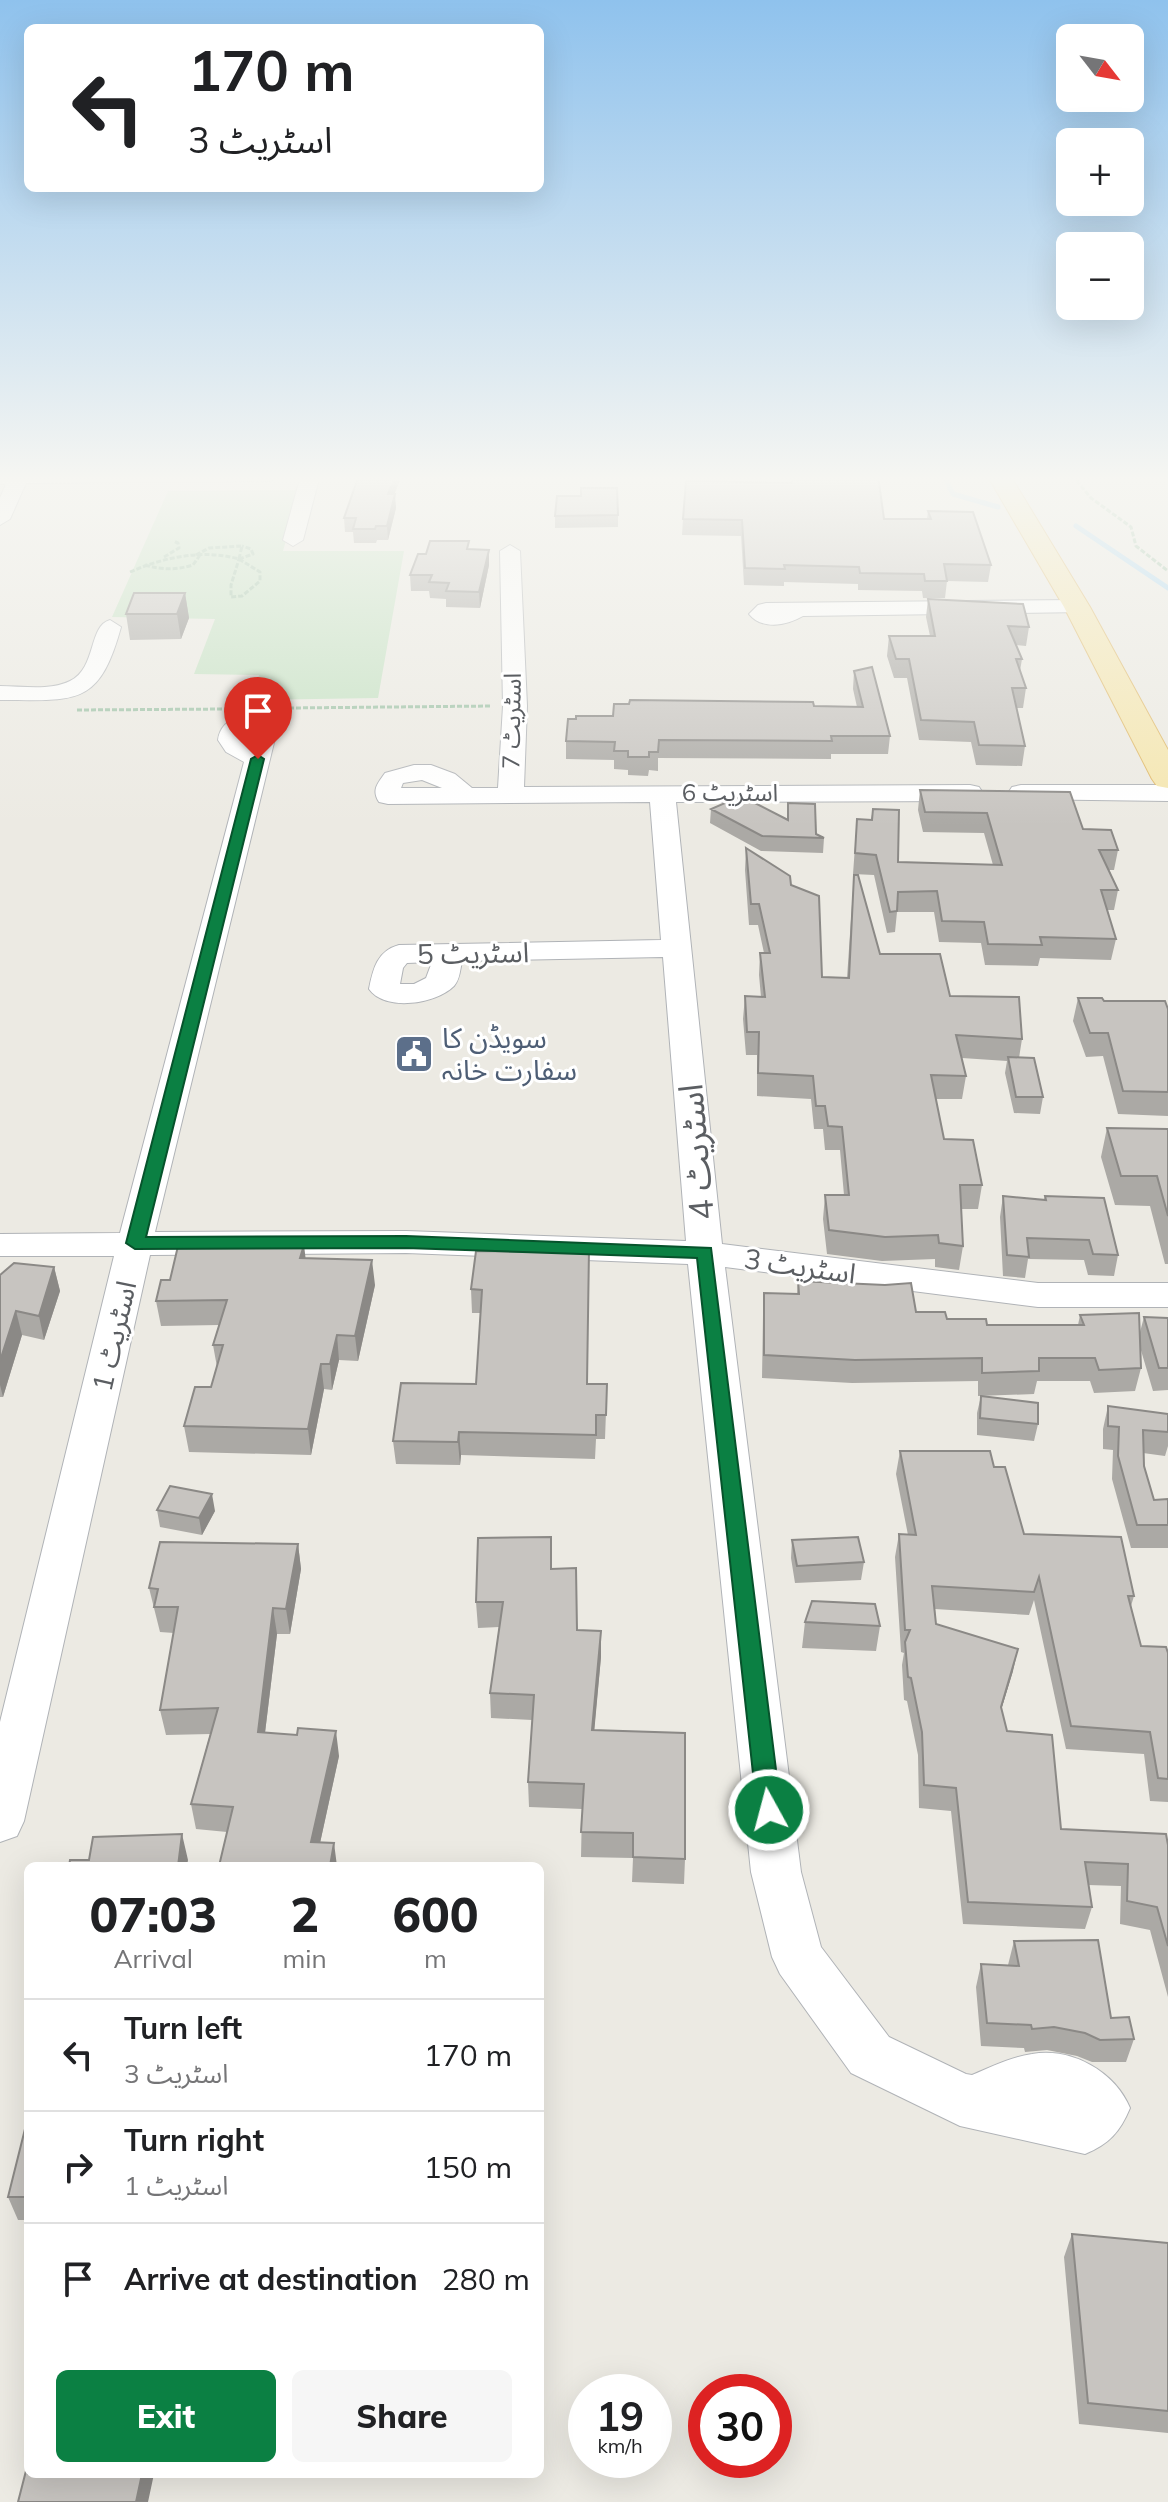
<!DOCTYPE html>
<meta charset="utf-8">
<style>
:root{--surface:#fff;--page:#f6f6f6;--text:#202124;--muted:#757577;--line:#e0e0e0;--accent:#0b8043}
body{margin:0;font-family:Mulish,"Noto Sans Arabic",sans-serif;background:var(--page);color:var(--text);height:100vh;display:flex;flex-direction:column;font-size:30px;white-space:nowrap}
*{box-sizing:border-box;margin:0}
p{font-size:26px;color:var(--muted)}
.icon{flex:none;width:44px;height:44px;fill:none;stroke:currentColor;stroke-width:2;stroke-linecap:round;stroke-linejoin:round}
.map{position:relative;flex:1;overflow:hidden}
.drawer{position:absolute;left:24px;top:1862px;width:520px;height:616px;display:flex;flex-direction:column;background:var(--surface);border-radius:12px;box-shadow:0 8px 32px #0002}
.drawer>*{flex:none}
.hud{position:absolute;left:24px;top:24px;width:520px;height:168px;border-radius:12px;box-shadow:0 8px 32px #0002;background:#fff;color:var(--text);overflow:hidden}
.needle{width:52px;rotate:121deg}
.buttons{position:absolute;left:1056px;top:24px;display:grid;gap:16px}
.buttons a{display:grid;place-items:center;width:88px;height:88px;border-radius:12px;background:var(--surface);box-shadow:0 8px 32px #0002;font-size:40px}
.speed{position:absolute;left:568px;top:2374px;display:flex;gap:16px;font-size:40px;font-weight:700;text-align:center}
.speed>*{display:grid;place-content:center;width:104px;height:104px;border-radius:50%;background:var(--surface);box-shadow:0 8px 32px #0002;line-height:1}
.speed small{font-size:20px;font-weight:400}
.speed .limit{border:12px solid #d22;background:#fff;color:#111}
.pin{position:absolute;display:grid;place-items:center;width:68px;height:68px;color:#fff;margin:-82px -34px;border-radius:50% 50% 50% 0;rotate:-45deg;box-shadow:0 0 8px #0007}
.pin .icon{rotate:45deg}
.me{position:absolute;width:88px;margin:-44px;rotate:353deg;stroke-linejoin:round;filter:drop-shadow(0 0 6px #0008)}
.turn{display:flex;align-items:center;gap:28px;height:168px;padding:0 32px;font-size:36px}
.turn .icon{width:104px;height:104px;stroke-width:2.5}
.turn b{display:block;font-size:56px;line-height:68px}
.eta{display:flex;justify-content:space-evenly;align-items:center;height:136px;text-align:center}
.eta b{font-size:48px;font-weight:800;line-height:56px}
.primary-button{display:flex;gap:16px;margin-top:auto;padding:16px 32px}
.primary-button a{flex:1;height:92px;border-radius:12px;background:var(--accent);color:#fff;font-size:32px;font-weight:800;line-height:92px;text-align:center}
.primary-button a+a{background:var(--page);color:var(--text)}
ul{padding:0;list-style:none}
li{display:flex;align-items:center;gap:24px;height:112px;padding:0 32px;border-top:2px solid var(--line)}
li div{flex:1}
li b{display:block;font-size:30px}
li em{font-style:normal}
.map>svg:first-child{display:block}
.green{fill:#c4e1c2}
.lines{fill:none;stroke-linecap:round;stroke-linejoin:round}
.stream{stroke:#abd8f4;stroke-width:5}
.minor-casing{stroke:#b0b3b7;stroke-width:2}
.major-casing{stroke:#e0b968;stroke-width:2}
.path{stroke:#9cc1a5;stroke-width:3;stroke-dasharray:5 2;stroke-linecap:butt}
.minor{fill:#fff;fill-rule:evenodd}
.major{fill:#f5e6af;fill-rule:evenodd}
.wall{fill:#aba9a5}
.shaded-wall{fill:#8b8986}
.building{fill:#c7c4c0;stroke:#8b8986;stroke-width:2}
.route{fill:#0b8043;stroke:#07532c;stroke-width:2}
.labels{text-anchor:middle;stroke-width:6;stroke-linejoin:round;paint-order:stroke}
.far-street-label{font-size:24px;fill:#5b5e62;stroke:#fff}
.street-label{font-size:28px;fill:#5b5e62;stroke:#fff}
.service-label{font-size:28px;fill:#4e5e75;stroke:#fff;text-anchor:start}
.near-street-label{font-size:34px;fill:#5b5e62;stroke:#fff}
</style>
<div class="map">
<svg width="1168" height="2502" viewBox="0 0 1168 2502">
<rect width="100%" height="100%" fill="#eceae3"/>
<path class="green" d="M301 490 283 551H404L378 698 252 700 259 675 194 674 215 619 112 617 168 491Z"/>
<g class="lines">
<path class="stream" d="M945 478 953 494 998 507
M1076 526 1168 588"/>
<g class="minor-casing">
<path id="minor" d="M0 475H280L271 481 26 483 10 519 0 525V498L6 484H0Z
M301 475H320L303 540 293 546 283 540Z
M510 545 520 551 527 706 524 787 970 785 979 787 983 793 979 799 970 801 676 802 722 1244 1038 1283H1168V1307H1038L725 1267 801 1872 821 1947 889 2037 966 2074 972 2075C991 2067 1011 2057 1032 2054 1072 2047 1115 2072 1130 2108 1120 2132 1109 2144 1085 2154L960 2126 851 2073 780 1974 772 1957 751 1872 688 1264 406 1253 150 1255 24 1821 17 1836 0 1842V1722L114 1256H0V1234L120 1233 244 762 226 752 218 740C221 715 255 708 277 713L280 718 155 1232 406 1231 686 1241 663 957 462 961C460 970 460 979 454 986 436 1004 385 1012 369 989 373 969 377 951 399 945L661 940 650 802 388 804 379 802C371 790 378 783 385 773L414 765H431L455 774 472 788H498L503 706 500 551ZM253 728 249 744 242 740 243 734ZM422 780 442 788H401L403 783ZM432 962 426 978 414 984H400L403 968 407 963Z
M1077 600 1088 607 1085 612 803 616C786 626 762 630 749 614L758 605 766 603Z
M110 620 121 627C99 708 75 700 0 700V686C22 686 50 691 70 681 97 668 88 626 110 620Z
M1021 785H1168V801L1012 799 1008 793 1012 787Z"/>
</g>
<g class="major-casing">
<path id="major" d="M987 475H1010L1090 607 1168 750V788L1157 786 1152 779 1064 607Z"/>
</g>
<path class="path" d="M1072 475 1091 498 1131 527 1136 546 1168 571
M196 555 209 548 242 546 239 559
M164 557 179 548 178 543 173 541
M239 559 253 554 251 549 242 546
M239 559 260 572V581L242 596 231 597V585Z
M145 565C162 570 176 570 193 565L200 555
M130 572C164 557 203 549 239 559
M289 708 491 706
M77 710 227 709"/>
<use href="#minor" class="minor"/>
<use href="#major" class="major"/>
</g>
<path class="wall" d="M359 475H402L394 494 396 508 388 540H377L376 543H354L353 532H345L344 518Z
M837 475H878L884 519H927L928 511 991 565 988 582 947 581 945 598H923L922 591 858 590V584L784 582V586L744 585 741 536 682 535 683 519 791 483Z
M618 515V527L555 528V516Z
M469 549 489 550V565L480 608 446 607V599L430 598 429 591H411L410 575 426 554Z
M185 593 189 618 181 639 130 640 126 614Z
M928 599 1029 627 1026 646 1016 645 1022 659 1020 671 1026 688 1023 708H1016L1025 746 1022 766 976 765 971 742 919 740 907 678H894L887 656 889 636H930L926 617Z
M854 671 890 736 888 754H831V759L658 758V771L649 770 648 776 628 775V770L614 769V760L566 759V741L613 716 814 706 857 707 853 689Z
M920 790 1083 829 1118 850 1114 870H1109L1118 890 1114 910H1107L1116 939 1111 960 1040 958 1038 966 985 965 981 943 939 942 934 912H897L895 932 887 933 874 875 853 874 857 819 871 820 873 809 898 862 993 865 984 833 923 832 918 810Z
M788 803 816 834 824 838 823 853 761 851 710 823 711 809 787 820Z
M746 848 791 885 822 977 847 978 854 875 880 954 1022 1039 1019 1058 1043 1097 1040 1114 1014 1113 1005 1073 1007 1061 962 1058 966 1076 962 1099H936L944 1139 982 1185 978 1209H961L963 1246 959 1270 935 1267V1259L882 1261 827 1254 823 1219 825 1195H844L840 1150H825L823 1129H814L811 1099 757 1096V1055H746L743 1019 745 996 761 997 759 975 760 953H764L758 925H749L745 870Z
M1078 998 1168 1009V1116L1118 1114 1103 1056 1086 1057 1073 1021Z
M1107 1128 1168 1129V1264H1165L1150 1206 1115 1205 1101 1157Z
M1003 1196 1044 1200 1045 1196 1118 1255 1114 1276 1088 1275 1084 1260 1028 1259 1025 1278 1003 1276 1000 1217Z
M476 1251 587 1384H607L605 1439H596L595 1459 461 1455 460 1465 396 1464 393 1441 476 1384 481 1313H472L471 1289Z
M305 1258 375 1285 358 1361 339 1360 332 1390 324 1389 311 1455 189 1452 184 1426 211 1387 217 1367 213 1345 219 1325 161 1326 156 1301 170 1280Z
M54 1267 60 1291 44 1340 22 1335 3 1397H0V1275Z
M798 1281 916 1312 947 1319 987 1325H1078L1080 1315 1140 1332 1144 1317 1168 1318V1390L1153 1391 1140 1347 1141 1368 1135 1391 1094 1393 1090 1381H1037L1034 1394 978 1396V1381L852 1383 762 1378 763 1315 764 1293 797 1294Z
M981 1396 1038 1424 1034 1441 977 1435V1413Z
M1108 1406 1168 1414V1446L1165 1456 1143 1453 1144 1466 1154 1500 1168 1499V1548H1131L1112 1479 1113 1450 1103 1449V1429Z
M900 1451 994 1467 1024 1534 1134 1596 1131 1606 1141 1646 1168 1653V1802L1150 1801 1144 1754 1066 1749 1034 1600 1029 1615 935 1609 936 1624 1013 1671 1001 1710 1007 1731 1061 1829 1168 1845V1997L1150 1930 1120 1924 1121 1886 1088 1885 1092 1907 1085 1929 963 1924 951 1811 919 1808 918 1755 907 1701 904 1700 902 1665 904 1653 901 1652 895 1557 899 1534 908 1535 896 1474Z
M157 1510 215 1511 202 1535 160 1527Z
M792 1540 864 1562 861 1580 795 1583 791 1558Z
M298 1544 301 1569 290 1634H277L265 1733 339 1756 320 1843 337 1866 227 1832 196 1829 191 1804 210 1734 166 1735 160 1710 174 1633 160 1632 149 1588Z
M551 1569 577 1630 601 1657 594 1730 685 1859 684 1884 632 1882 633 1858 581 1857 582 1809 529 1807 528 1782 532 1720 491 1718 490 1693 499 1627 478 1628 476 1602Z
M805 1622 880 1626 876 1651 802 1648Z
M1014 1941 1111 2018 1134 2039 1126 2062H1092L1077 2056 1047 2050 1025 2052 1024 2048 981 2046 976 1987 981 1964 1008 1965Z
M28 2117V2220H18L8 2197Z
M1072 2234 1168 2243V2433L1079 2424 1064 2257Z"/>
<path class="shaded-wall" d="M396 475H402L389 508 388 494Z
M395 494 396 508 388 540 387 526Z
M489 550V565L480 608 479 592Z
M185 593 189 618 181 639 177 614Z
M304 1245 307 1270 300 1258Z
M372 1260 375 1285 358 1361 355 1336Z
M54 1267 60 1291 44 1340 39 1316Z
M16 1311 22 1335 3 1397 0 1385V1361Z
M337 1335 339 1360 332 1390 330 1364Z
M321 1364 324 1389 311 1455 308 1429Z
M459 1432 461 1455 460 1465 458 1442Z
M212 1494 215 1511 202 1535 199 1518Z
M298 1544 301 1569 290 1634 286 1609Z
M273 1608 277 1634 262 1757 258 1732Z
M601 1631V1657L592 1756V1730Z
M1018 1649 1013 1671 995 1730 1001 1707Z
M336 1731 339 1756 315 1866 311 1842Z
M182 1834 188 1860 187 1866H178Z
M334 1843 337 1866H330Z
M142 2474H154L148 2502H136Z"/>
<path class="building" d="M359 475H396L388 494H395L387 526H376L375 529H353L356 518H344Z
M792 475 838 476V475H878L884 519H931L928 511 973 512 991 565 944 564 947 581H925L924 574 860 573 859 567 784 565 785 569 745 568 742 520 683 519 686 481 792 483Z
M581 488H617L618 515 555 516 557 496H581Z
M430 541H469L467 549 489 550 479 592 446 591 449 583 429 582 432 575H410L418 554H426Z
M134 593H185L177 614H126Z
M928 599 1023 604 1029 627 1008 626 1022 659H1016L1026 688H1012L1025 746 979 745 974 722 921 720 909 659H896L889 636H935Z
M872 667 890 736H831L832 741 659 740 658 752H649V757H628V751H614L615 742 566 741 568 719H576V716H613L614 704H629L630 700 813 702 814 706 863 707 854 671Z
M920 790 1070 792 1083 829 1111 830 1118 850H1099L1118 890H1101L1116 939 1040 937 1042 945 988 944 984 922 942 921 937 891 898 892 897 911 890 912 876 855 855 853 857 819 872 820 873 809 899 810 898 862 1002 865 987 813 925 812Z
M741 796 788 820V803L815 804 816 834 824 838 762 836 711 809Z
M746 848 790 876 791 885 819 896 822 977 849 978 854 875H858L880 954H940L950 996 1019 997 1022 1039 956 1035 966 1076 931 1075 944 1139 973 1140 982 1185H960L963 1246 939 1243 938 1235 885 1237 829 1230 825 1195H849L842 1127 828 1126 825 1106H816L813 1076 758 1073 759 1032H747L745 996 765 997 760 953H770L759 904H751Z
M1078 998H1102L1104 1001H1165L1168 1009V1092L1123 1091 1108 1033H1090Z
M1008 1057 1034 1058 1043 1097H1016Z
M1107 1128 1168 1129V1216L1157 1176H1121Z
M1003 1196 1046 1200 1045 1196 1104 1198 1118 1255 1093 1254 1089 1240 1027 1238 1029 1257 1007 1255Z
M304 1245 300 1258 372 1260 355 1336 337 1335 330 1364H321L308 1429 184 1426 195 1387H211L223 1345H213L227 1300 156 1301 161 1280H170L178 1246Z
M550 1248 589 1249 587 1384H607L606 1415H596V1435L459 1432 458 1442 393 1441 401 1383 476 1384 482 1290 471 1289 476 1251 550 1252Z
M14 1263 54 1267 39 1316 16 1311 0 1361V1275Z
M798 1281 885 1285 911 1283 916 1312H945L947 1319H986L987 1325H1084L1080 1315 1139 1313 1141 1368 1099 1370 1095 1358H1039V1371L982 1373V1358L855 1360 764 1355V1293L799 1294Z
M1144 1317 1168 1318V1368H1159Z
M981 1396 1038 1403V1424L980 1418Z
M1108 1406 1168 1414V1432L1143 1430 1144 1466 1154 1500 1168 1499V1525H1137L1118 1456 1119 1427 1108 1426Z
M900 1451H990L994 1467H1005L1024 1534 1121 1537 1134 1596H1128L1141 1646 1166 1647 1168 1653V1779L1158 1778 1150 1732 1071 1726 1039 1577 1034 1592 932 1586 936 1624 1018 1649 1001 1707 1007 1731 1052 1735 1061 1829 1166 1834 1168 1845V1946L1157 1907 1127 1901 1128 1864 1085 1862 1092 1907 968 1902 956 1788 924 1785 922 1732 911 1678 908 1677 905 1642 910 1630H905L899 1534 916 1535Z
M170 1486 212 1494 199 1518 157 1510Z
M551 1537V1569L576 1568 577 1630 601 1631 592 1730 685 1733V1859L633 1857V1833L581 1832 584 1784 528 1782 534 1695 490 1693 503 1602H476L478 1538Z
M858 1537 864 1562 797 1566 792 1540Z
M160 1542 298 1544 286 1609 273 1608 258 1732 297 1735 298 1728 336 1731 311 1842 334 1843 330 1866H219L233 1807 191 1804 218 1708 160 1710 178 1607H154L158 1589 149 1588Z
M812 1601 875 1604 880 1626 805 1622Z
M182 1834 178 1866H69L70 1860H89L93 1837Z
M1098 1940 1111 2018 1129 2017 1134 2039 1100 2040 1085 2033 1054 2027 1032 2029 1031 2025 987 2023 981 1964 1019 1966 1014 1941Z
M28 2117V2197H8Z
M1072 2234 1168 2243V2411L1088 2403Z
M28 2463V2474H142L136 2502H18Z"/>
<linearGradient id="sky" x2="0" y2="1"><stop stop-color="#8fc2ed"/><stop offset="0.58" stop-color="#f6f6f2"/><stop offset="1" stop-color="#f6f6f2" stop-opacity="0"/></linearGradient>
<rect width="1168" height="826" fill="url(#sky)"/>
<path class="route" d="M258 755 264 759 146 1237 406 1236 711 1248 781 1810 778 1817 769 1821 761 1817 757 1810 697 1258 406 1248 135 1249 126 1243 251 759Z"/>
<defs>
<g id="civic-square" transform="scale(2)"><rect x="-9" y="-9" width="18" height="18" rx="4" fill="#5c6f8a" stroke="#fff"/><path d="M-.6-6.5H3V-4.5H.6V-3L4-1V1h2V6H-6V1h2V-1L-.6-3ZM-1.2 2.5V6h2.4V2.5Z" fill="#fff"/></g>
</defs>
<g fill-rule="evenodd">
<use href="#civic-square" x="414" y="1054"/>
</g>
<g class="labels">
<g class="far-street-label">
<text transform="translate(512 721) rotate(-89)" y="8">اسٹریٹ 7</text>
<text x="730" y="801">اسٹریٹ 6</text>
</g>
<g class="street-label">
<text transform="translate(473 953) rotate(-1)" y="10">اسٹریٹ 5</text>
<text transform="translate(800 1266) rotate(8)" y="10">اسٹریٹ 3</text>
<text transform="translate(114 1336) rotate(-77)" y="10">اسٹریٹ 1</text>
</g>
<g class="service-label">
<text x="442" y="1048">سویڈن کا<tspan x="442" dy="32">سفارت خانہ</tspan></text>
</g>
<g class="near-street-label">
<text transform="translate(696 1152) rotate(-95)" y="12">اسٹریٹ 4</text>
</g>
</g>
</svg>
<div class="buttons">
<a><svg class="needle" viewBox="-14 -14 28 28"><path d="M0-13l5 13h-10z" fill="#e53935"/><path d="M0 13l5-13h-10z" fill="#757577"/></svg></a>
<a>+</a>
<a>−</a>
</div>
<div class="speed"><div>19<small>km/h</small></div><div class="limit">30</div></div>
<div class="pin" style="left:258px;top:759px;background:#d93025"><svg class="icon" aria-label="arrive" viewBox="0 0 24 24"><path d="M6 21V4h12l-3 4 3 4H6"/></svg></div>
<svg class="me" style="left:769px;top:1810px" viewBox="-20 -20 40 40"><circle r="17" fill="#0b8043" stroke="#fff" stroke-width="3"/><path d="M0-11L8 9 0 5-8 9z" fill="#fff"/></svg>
<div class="hud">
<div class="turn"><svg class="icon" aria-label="left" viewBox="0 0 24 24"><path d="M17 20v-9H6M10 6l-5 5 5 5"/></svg><div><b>170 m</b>اسٹریٹ 3</div></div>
</div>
<section class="drawer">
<div class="eta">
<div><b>07:03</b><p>Arrival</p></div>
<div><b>2</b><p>min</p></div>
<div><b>600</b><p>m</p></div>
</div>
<ul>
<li><svg class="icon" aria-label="left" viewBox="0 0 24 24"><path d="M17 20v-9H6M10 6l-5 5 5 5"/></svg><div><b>Turn left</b><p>اسٹریٹ 3</p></div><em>170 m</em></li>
<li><svg class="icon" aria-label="right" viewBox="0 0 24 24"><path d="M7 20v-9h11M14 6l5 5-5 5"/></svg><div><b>Turn right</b><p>اسٹریٹ 1</p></div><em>150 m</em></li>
<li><svg class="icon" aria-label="arrive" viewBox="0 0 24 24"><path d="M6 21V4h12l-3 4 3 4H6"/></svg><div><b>Arrive at destination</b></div><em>280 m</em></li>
</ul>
<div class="primary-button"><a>Exit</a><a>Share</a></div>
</section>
</div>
